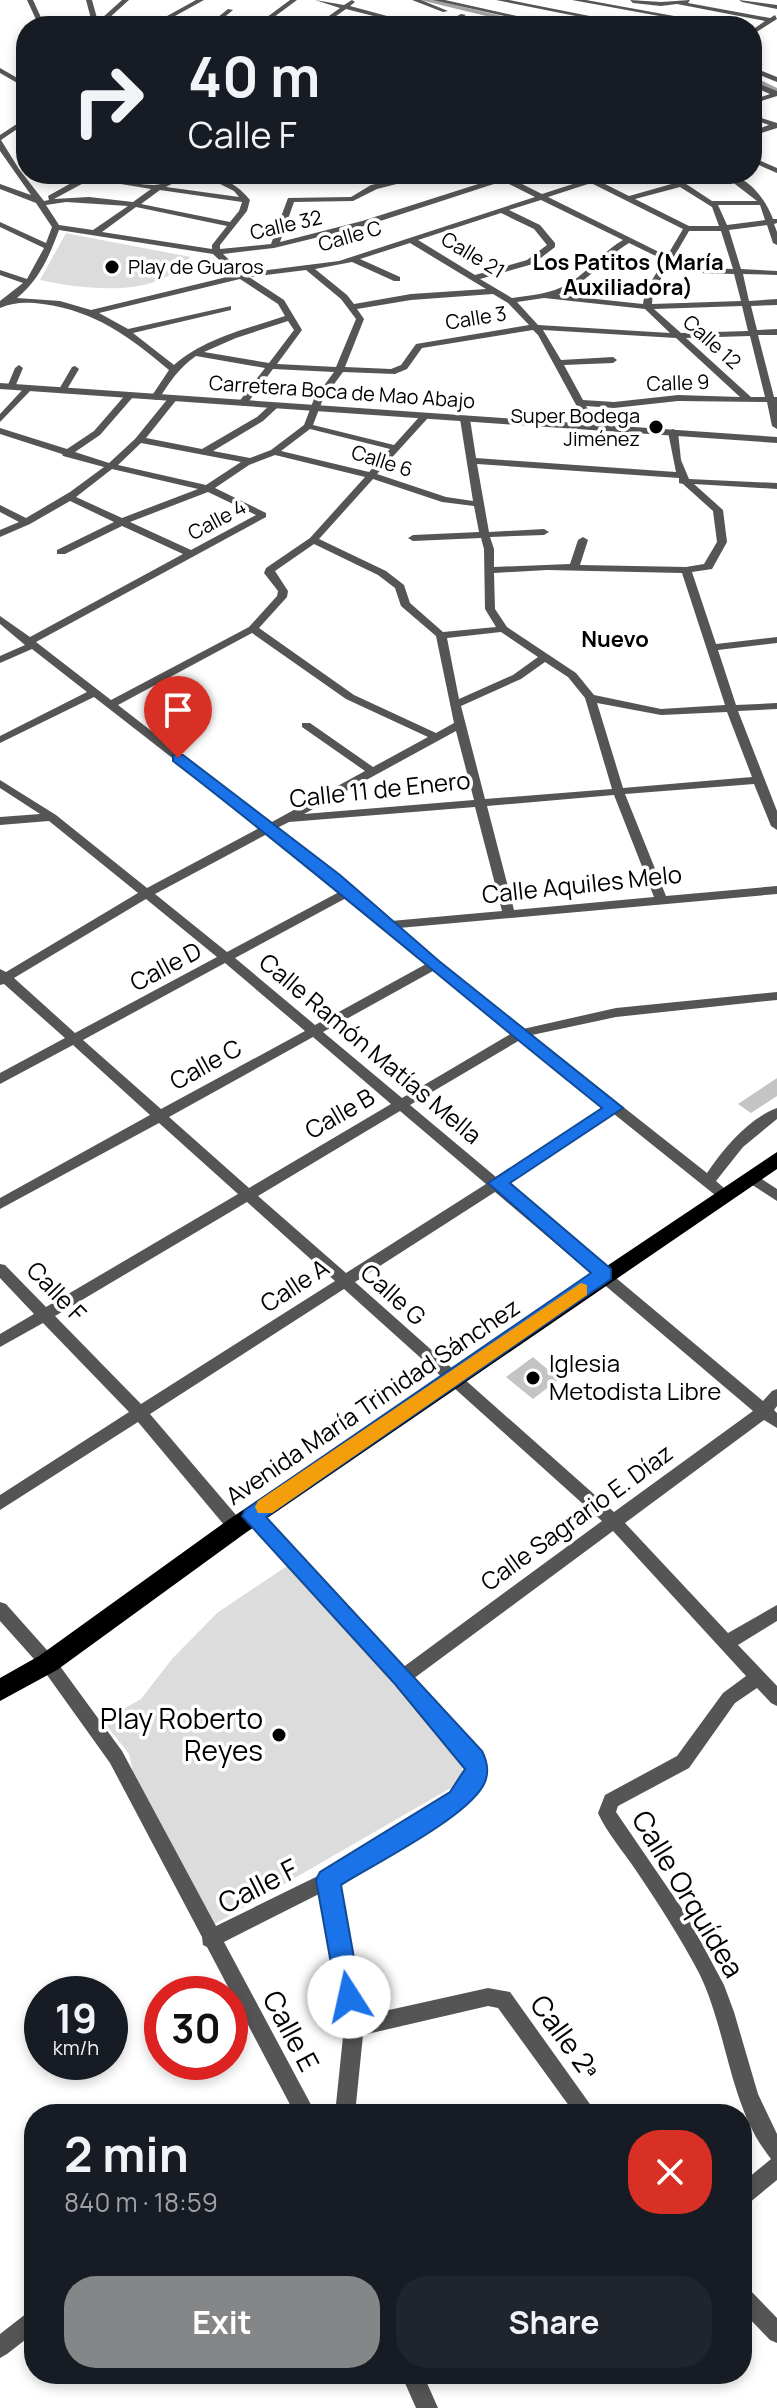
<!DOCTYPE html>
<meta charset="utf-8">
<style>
:root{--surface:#171b24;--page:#20242c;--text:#f1f3f6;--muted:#9ea1a6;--accent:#858687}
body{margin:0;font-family:Manrope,sans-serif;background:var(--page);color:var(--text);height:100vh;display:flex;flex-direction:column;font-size:30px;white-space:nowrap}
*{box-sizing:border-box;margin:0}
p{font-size:26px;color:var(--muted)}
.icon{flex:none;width:44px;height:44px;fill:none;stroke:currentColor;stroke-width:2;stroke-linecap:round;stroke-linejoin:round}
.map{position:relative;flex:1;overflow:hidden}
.drawer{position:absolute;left:24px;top:2104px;width:728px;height:280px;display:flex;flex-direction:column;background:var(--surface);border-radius:32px;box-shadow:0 4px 12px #0003}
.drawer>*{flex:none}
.top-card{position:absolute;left:16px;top:16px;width:746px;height:168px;border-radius:32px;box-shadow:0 4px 12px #0003;background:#171b24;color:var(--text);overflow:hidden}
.speed{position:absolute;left:24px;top:1976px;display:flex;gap:16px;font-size:40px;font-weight:700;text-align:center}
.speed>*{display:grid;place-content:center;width:104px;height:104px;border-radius:50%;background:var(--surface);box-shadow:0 4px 12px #0003;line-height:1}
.speed small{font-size:20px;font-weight:400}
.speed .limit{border:12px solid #d22;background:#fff;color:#111}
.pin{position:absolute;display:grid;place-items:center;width:68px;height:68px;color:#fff;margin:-82px -34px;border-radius:50% 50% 50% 0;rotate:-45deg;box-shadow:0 0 8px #0007}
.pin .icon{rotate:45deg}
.me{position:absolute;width:88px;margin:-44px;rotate:350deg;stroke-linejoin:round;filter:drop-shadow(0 0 6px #0008)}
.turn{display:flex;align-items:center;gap:28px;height:168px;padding:0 40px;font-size:36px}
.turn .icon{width:104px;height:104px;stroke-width:2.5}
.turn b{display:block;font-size:56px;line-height:68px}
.round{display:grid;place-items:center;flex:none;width:84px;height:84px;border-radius:32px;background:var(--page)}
.summary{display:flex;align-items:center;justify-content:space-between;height:136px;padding:0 40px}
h1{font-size:48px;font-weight:700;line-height:60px}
.cta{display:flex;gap:16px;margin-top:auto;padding:16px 40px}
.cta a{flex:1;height:92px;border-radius:32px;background:var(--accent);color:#fff;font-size:32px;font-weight:700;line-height:92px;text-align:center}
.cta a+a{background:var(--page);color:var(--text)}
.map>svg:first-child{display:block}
.green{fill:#dcdcdc}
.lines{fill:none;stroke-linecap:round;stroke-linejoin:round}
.canal{fill:#a3a3a3;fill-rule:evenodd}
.building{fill:#c4c4c4}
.minor{fill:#555;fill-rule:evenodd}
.tertiary{fill:#555;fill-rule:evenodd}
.primary{fill:#000;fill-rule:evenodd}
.route{fill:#1a73e8;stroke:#114b97;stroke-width:2}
.slow{fill:#f59e0b}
.poi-dot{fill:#000;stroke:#fff;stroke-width:3}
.labels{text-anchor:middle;stroke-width:7;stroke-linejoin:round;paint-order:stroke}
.far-street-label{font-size:20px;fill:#000;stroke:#fff}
.far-poi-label{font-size:20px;fill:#000;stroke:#fff;text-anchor:start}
.far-neighbourhood-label{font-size:22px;font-weight:bold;fill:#000;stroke:#fff}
.street-label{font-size:24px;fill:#000;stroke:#fff}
.poi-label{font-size:24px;fill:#000;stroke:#fff;text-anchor:start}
.near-poi-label{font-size:28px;fill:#000;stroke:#fff;text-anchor:end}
.near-street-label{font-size:28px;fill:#000;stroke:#fff}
</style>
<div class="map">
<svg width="777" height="2408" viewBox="0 0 777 2408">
<rect width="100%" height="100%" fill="#fff"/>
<path class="green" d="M66 233 70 234 191 257C183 263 175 272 166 277 133 295 75 288 40 280Z
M287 1566 456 1748C464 1763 465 1771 456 1785L215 1924 134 1777 129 1754 103 1721 141 1699 172 1659 217 1613Z"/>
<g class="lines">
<path class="canal" d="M420 0H435L544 26H528Z
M752 76 777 88V94L752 82Z"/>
</g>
<path class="building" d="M777 1078V1096L751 1113 738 1104Z
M533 1357 559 1379 533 1399 506 1377Z"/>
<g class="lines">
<path class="minor" d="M27 0H33L45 26H39Z
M86 0H92L97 18H102L122 0H129L108 19 137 26 104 23 101 26H94L98 22 91 19Z
M196 0H204L157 26H149Z
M290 0H297L262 26H255Z
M315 0 344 5 352 0 355 2 350 6 424 26H413L346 9 322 26H315L340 8Z
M412 0H421L448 11 443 12Z
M433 0H445L561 26H549Z
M496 0H509L640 26H626Z
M572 0H586L729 26H714Z
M630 0 661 2 690 0 688 3 770 18 775 15 777 19 752 35V30L765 21 677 4 661 6 633 3Z
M739 0 777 5V9L742 2Z
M228 9 233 10 214 26H207Z
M461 14 466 15 447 26H439Z
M752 67 777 77V82L752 72Z
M0 68 26 83V88L0 73Z
M752 81 777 91V96L752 104V100L770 94 752 86Z
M752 115 777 123V128L752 136V131L769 125 752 119Z
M26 118V123L1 140 19 169 44 201 49 200 48 196 82 177 73 174C101 174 129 185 154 185 167 185 177 174 190 174L166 187 239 197 234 191 200 174C220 174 238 185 250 200L247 211 220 245V249L271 244 288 198 351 197 371 185 422 174H436L377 189 353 201 294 202 280 242 362 221 497 178 494 174H520L510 178 542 194 604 174H616L599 181 629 196 675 183 662 174H671L712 201H757L722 174C747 174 765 198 773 219H777V223L774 224 777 232V245L773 243 767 225 729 230 741 269 777 271V275L743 274 749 301 777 299V305L751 306 757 330 777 329V335H758L774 397H777V429L772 426 767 402 678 401 614 408 586 406 591 414V426L583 428 581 414 538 335 533 330 422 348 407 369 395 374 343 372 323 399 313 425 394 445 421 415H427V419L377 474 446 497 473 501 460 419 465 416 470 419 476 458 676 472 668 432 673 429 678 432 681 460 689 479 777 483V489L694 484 723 510 727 542 712 569 692 572 716 644 777 637V643L718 650 736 705 777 703V709L738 711 777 811V830L771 826 754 784 625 794 666 896 777 886V894L399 928 523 1029 616 1008 777 992V1000L616 1017 532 1035 707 1173C724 1148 748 1119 777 1108V1119L743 1147 716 1181 732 1195 730 1199H720L614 1114 505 1185 763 1401 772 1391 777 1389V1406L774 1410 777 1413V1428L764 1420 625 1523 728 1633 777 1605V1621L738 1645 777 1686V1706L771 1703 757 1688 735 1703 689 1768 618 1806 616 1812 687 1916 724 1985 734 2012 758 2094 777 2134V2180L749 2203 742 2206V2183L771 2159C729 2107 728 2032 699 1973 680 1937 658 1903 635 1869 623 1851 607 1833 598 1813L605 1795 677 1756 723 1693 746 1676 613 1531 413 1679 480 1752C489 1773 478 1790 464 1806L338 1884 362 2016 488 1988 510 1992 597 2114H575L498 2008 488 2006 363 2035 355 2114H335L344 2027 321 1893 224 1942 316 2114H295L207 1947 203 1945 202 1937 110 1763 42 1668 0 1621V1602L6 1604 54 1658 122 1751 216 1926 322 1874 452 1794C461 1784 468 1776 466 1762L246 1521 244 1516 246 1511 252 1509 258 1511 402 1668 602 1521 344 1289 150 1414 242 1522 244 1527 242 1532 236 1534 230 1532 138 1422 0 1510V1495L129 1412 43 1323 0 1347V1334L34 1314 0 1278V1264L5 1265 46 1307 238 1194 159 1123 0 1209V1198L150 1115 73 1045 0 1084V1073L65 1038 4 984 0 985V969L6 972 138 893 49 821 0 825V817L40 814 0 788V780L56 815 147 888 261 827 94 697 0 743V736L87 692 32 649 0 663V656L25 645 0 624V616L30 637 183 554 122 526 65 554H57V550L114 522 70 501 30 524 0 537V530L19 522 0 512V505L26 518 70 492 104 467 63 456 62 454 0 434V428L67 449 94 431 127 393H133V397L100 435 75 452 109 463 135 439 170 396 178 398 146 438 202 449 257 417 271 404H277V408L263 421 213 451 250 458 271 450 304 425 314 399 334 372 273 369 246 405 243 406 238 403 265 368 196 356C179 368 170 381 159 399L156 400 151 397 169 370C130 337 95 311 43 304 27 302 14 302 0 308V301L23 283 0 275V270L27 279 44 248 0 227V222L46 243 52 227 36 203 0 189V184L31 195 0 151V135ZM91 179 151 189 133 202 89 197 54 199ZM503 181 535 197 339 261 243 273 223 254 274 248 368 225ZM591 183 683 229 667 256 548 197ZM680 187 712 207 719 226H689L635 199ZM160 190 242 202 239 211 230 222 141 204ZM541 200 623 240C602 252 588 272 568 284 551 294 531 295 512 298L480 279 533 264 555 247V243L540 225 509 210ZM66 202 128 206 93 230 59 225 46 205ZM760 205 765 220 727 225 718 205ZM136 207 227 226 212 245V249L102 232ZM501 213 534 229 547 245 527 260 475 275 418 240ZM59 230 213 254 235 275 91 310 60 301 17 298C39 280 49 257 59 230ZM689 231H721L733 269 668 267ZM410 243 486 289 411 294 354 304 347 295 315 269 352 262 394 281H400V277L360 259ZM629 243 664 260 645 292 643 304 558 295C586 285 604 258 629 243ZM306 270 341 299 356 319 336 367 277 364 302 330 284 300 249 277ZM665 272 734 274 741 301 652 304 653 292ZM240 279 278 304 285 316C247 329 205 338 174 365L133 333 231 310V306L128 329 99 313ZM493 294 508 303 529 325 416 344 401 365 391 369 345 367 364 319 357 309 411 300ZM544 298 645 309 670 333 538 325 517 302ZM742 306 748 331 681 333 654 309ZM288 321 294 330 269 363 204 352 236 338ZM543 330 676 338 740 397 678 395 614 402 583 400 564 365 613 363 617 360 613 357 561 360ZM750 336 765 397H751L686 338ZM310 429 390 449 369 472 281 451ZM141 443 241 462 206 485 118 465ZM275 455 365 477 310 538 266 568 264 573 278 591 277 596 249 627 111 700 36 642 266 517V513L215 488 249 465ZM477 464 679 478V483L683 484 713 511 717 542 704 564 686 567 580 565 588 540 583 537 578 540 570 564 494 567V549L490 537 544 535 549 532 544 529 489 532ZM112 469 198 489 122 518 76 497ZM373 479 442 502 474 506 479 532 413 535 408 538 413 541 481 538 484 549 485 609 496 627 443 632 410 603 404 585 386 571 319 539ZM208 492 256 515 191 550 130 522ZM314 544 378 575 395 588 401 606 436 636 454 723 436 733 354 695 259 628 287 597 288 591 275 571ZM547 570 682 573 725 705 661 709 594 695 576 673 507 627 495 609 494 573ZM501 632 538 657 513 675 459 699 447 638ZM252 633 346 699 428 737 373 767 310 723H302V727L365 771 270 823 118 705ZM545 662 568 677 585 698 612 789 485 799 461 706 521 679ZM597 703 661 715 727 712 752 777 623 788ZM456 731 474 800 304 814ZM614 795 654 897 514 910 487 806ZM475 807 502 911 391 921 354 888 277 828 289 822ZM269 833 341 891 227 952 155 894ZM348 897 426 964 315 1025 235 958ZM146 899 217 957 75 1033 14 978ZM225 963 305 1031 161 1109 83 1040ZM433 971 512 1033 402 1098 323 1032ZM313 1037 391 1104 249 1188 169 1117ZM520 1040 605 1107 496 1177 410 1105ZM400 1111 486 1184 346 1273 258 1196ZM495 1192 753 1411 614 1512 355 1282ZM247 1202 335 1281 141 1404 55 1316Z
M752 157 777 168V173L752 162Z
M274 174H285L302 182 295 184Z
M19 365 23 368 15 387 8 389 7 387 15 368Z
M75 366 79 369 66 391 59 393 58 391 72 367Z
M26 386 33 388 0 422V414Z
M751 1172 777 1189V1201L746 1181 744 1177 746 1173Z
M742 2286 749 2289 777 2318V2343L770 2340 742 2311Z
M34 2310V2333L7 2354 0 2358V2334L27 2313Z
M401 2374H423L438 2408H416Z"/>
<path class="tertiary" d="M0 383 777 437V443L0 389Z"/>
<path class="primary" d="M777 1152V1169L244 1534 57 1670 0 1701V1678L39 1656 228 1520Z"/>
</g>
<path class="route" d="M173 755H183L340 875 439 961 623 1108 510 1183 611 1269V1279L266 1517 482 1751C488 1763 490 1774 483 1786 464 1819 376 1863 341 1885L361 1997 357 2006 349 2009 340 2006 337 1997 316 1880 320 1872 450 1792 465 1769 395 1684 242 1516 245 1510 591 1273 488 1183 602 1108C458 993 319 873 173 761Z"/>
<path class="slow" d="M581 1283 587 1285V1295L272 1513H258L255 1507 258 1501Z"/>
<g class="poi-dot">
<circle cx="112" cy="267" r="8"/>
<circle cx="656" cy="427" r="8"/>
<circle cx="533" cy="1378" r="8"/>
<circle cx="279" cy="1735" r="8"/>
</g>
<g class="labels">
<g class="far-street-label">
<text transform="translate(286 225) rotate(-13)" y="7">Calle 32</text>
<text transform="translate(350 236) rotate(-16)" y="7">Calle C</text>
<text transform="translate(473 255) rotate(31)" y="7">Calle 21</text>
<text transform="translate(476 318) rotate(-9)" y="7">Calle 3</text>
<text transform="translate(712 342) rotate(42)" y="7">Calle 12</text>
<text transform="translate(678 383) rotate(-2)" y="7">Calle 9</text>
<text transform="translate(342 392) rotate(4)" y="7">Carretera Boca de Mao Abajo</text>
<text transform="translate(382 461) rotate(18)" y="7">Calle 6</text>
<text transform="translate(217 520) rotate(-28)" y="7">Calle 4</text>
</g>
<g class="far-poi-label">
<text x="128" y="274">Play de Guaros</text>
<text x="640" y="423" text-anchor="end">Super Bodega<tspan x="640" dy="23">Jiménez</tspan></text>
</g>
<g class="far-neighbourhood-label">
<text x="628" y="270">Los Patitos (María<tspan x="628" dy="25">Auxiliadora)</tspan></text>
<text x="615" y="647">Nuevo</text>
</g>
<g class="street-label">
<text transform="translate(380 790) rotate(-6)" y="8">Calle 11 de Enero</text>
<text transform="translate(582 885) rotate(-6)" y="8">Calle Aquiles Melo</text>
<text transform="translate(166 967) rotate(-28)" y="8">Calle D</text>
<text transform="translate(370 1049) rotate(40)" y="8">Calle Ramón Matías Mella</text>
<text transform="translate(206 1065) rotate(-29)" y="8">Calle C</text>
<text transform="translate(340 1114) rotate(-30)" y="8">Calle B</text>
<text transform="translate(295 1286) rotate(-33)" y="8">Calle A</text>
<text transform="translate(56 1292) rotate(46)" y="8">Calle F</text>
<text transform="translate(393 1295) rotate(42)" y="8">Calle G</text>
<text transform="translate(373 1402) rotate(-34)" y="8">Avenida María Trinidad Sánchez</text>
<text transform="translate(577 1518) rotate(-36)" y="8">Calle Sagrario E. Díaz</text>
</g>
<g class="poi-label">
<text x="549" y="1372">Iglesia<tspan x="549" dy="28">Metodista Libre</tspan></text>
</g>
<g class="near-poi-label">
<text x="263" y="1729">Play Roberto<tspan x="263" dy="32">Reyes</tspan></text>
</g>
<g class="near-street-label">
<text transform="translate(258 1886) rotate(-27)" y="10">Calle F</text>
<text transform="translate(688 1894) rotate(59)" y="10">Calle Orquídea</text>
<text transform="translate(291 2031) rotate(62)" y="10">Calle E</text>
<text transform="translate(565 2037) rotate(54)" y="10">Calle 2ª</text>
</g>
</g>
</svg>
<div class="speed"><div>19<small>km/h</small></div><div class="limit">30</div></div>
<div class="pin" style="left:178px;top:758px;background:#d93025"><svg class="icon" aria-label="arrive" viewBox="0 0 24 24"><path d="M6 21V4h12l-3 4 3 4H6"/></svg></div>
<svg class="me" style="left:349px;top:1997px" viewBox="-20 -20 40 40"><circle r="19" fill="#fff"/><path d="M0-13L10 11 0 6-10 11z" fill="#1a73e8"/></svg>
<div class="top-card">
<div class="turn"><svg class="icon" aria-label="right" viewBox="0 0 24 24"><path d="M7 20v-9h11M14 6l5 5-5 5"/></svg><div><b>40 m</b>Calle F</div></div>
</div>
<section class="drawer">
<div class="summary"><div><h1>2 min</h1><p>840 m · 18:59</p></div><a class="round" style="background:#d93025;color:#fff"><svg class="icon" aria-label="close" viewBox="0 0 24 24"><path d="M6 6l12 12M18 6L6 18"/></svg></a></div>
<div class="cta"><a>Exit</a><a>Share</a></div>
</section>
</div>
